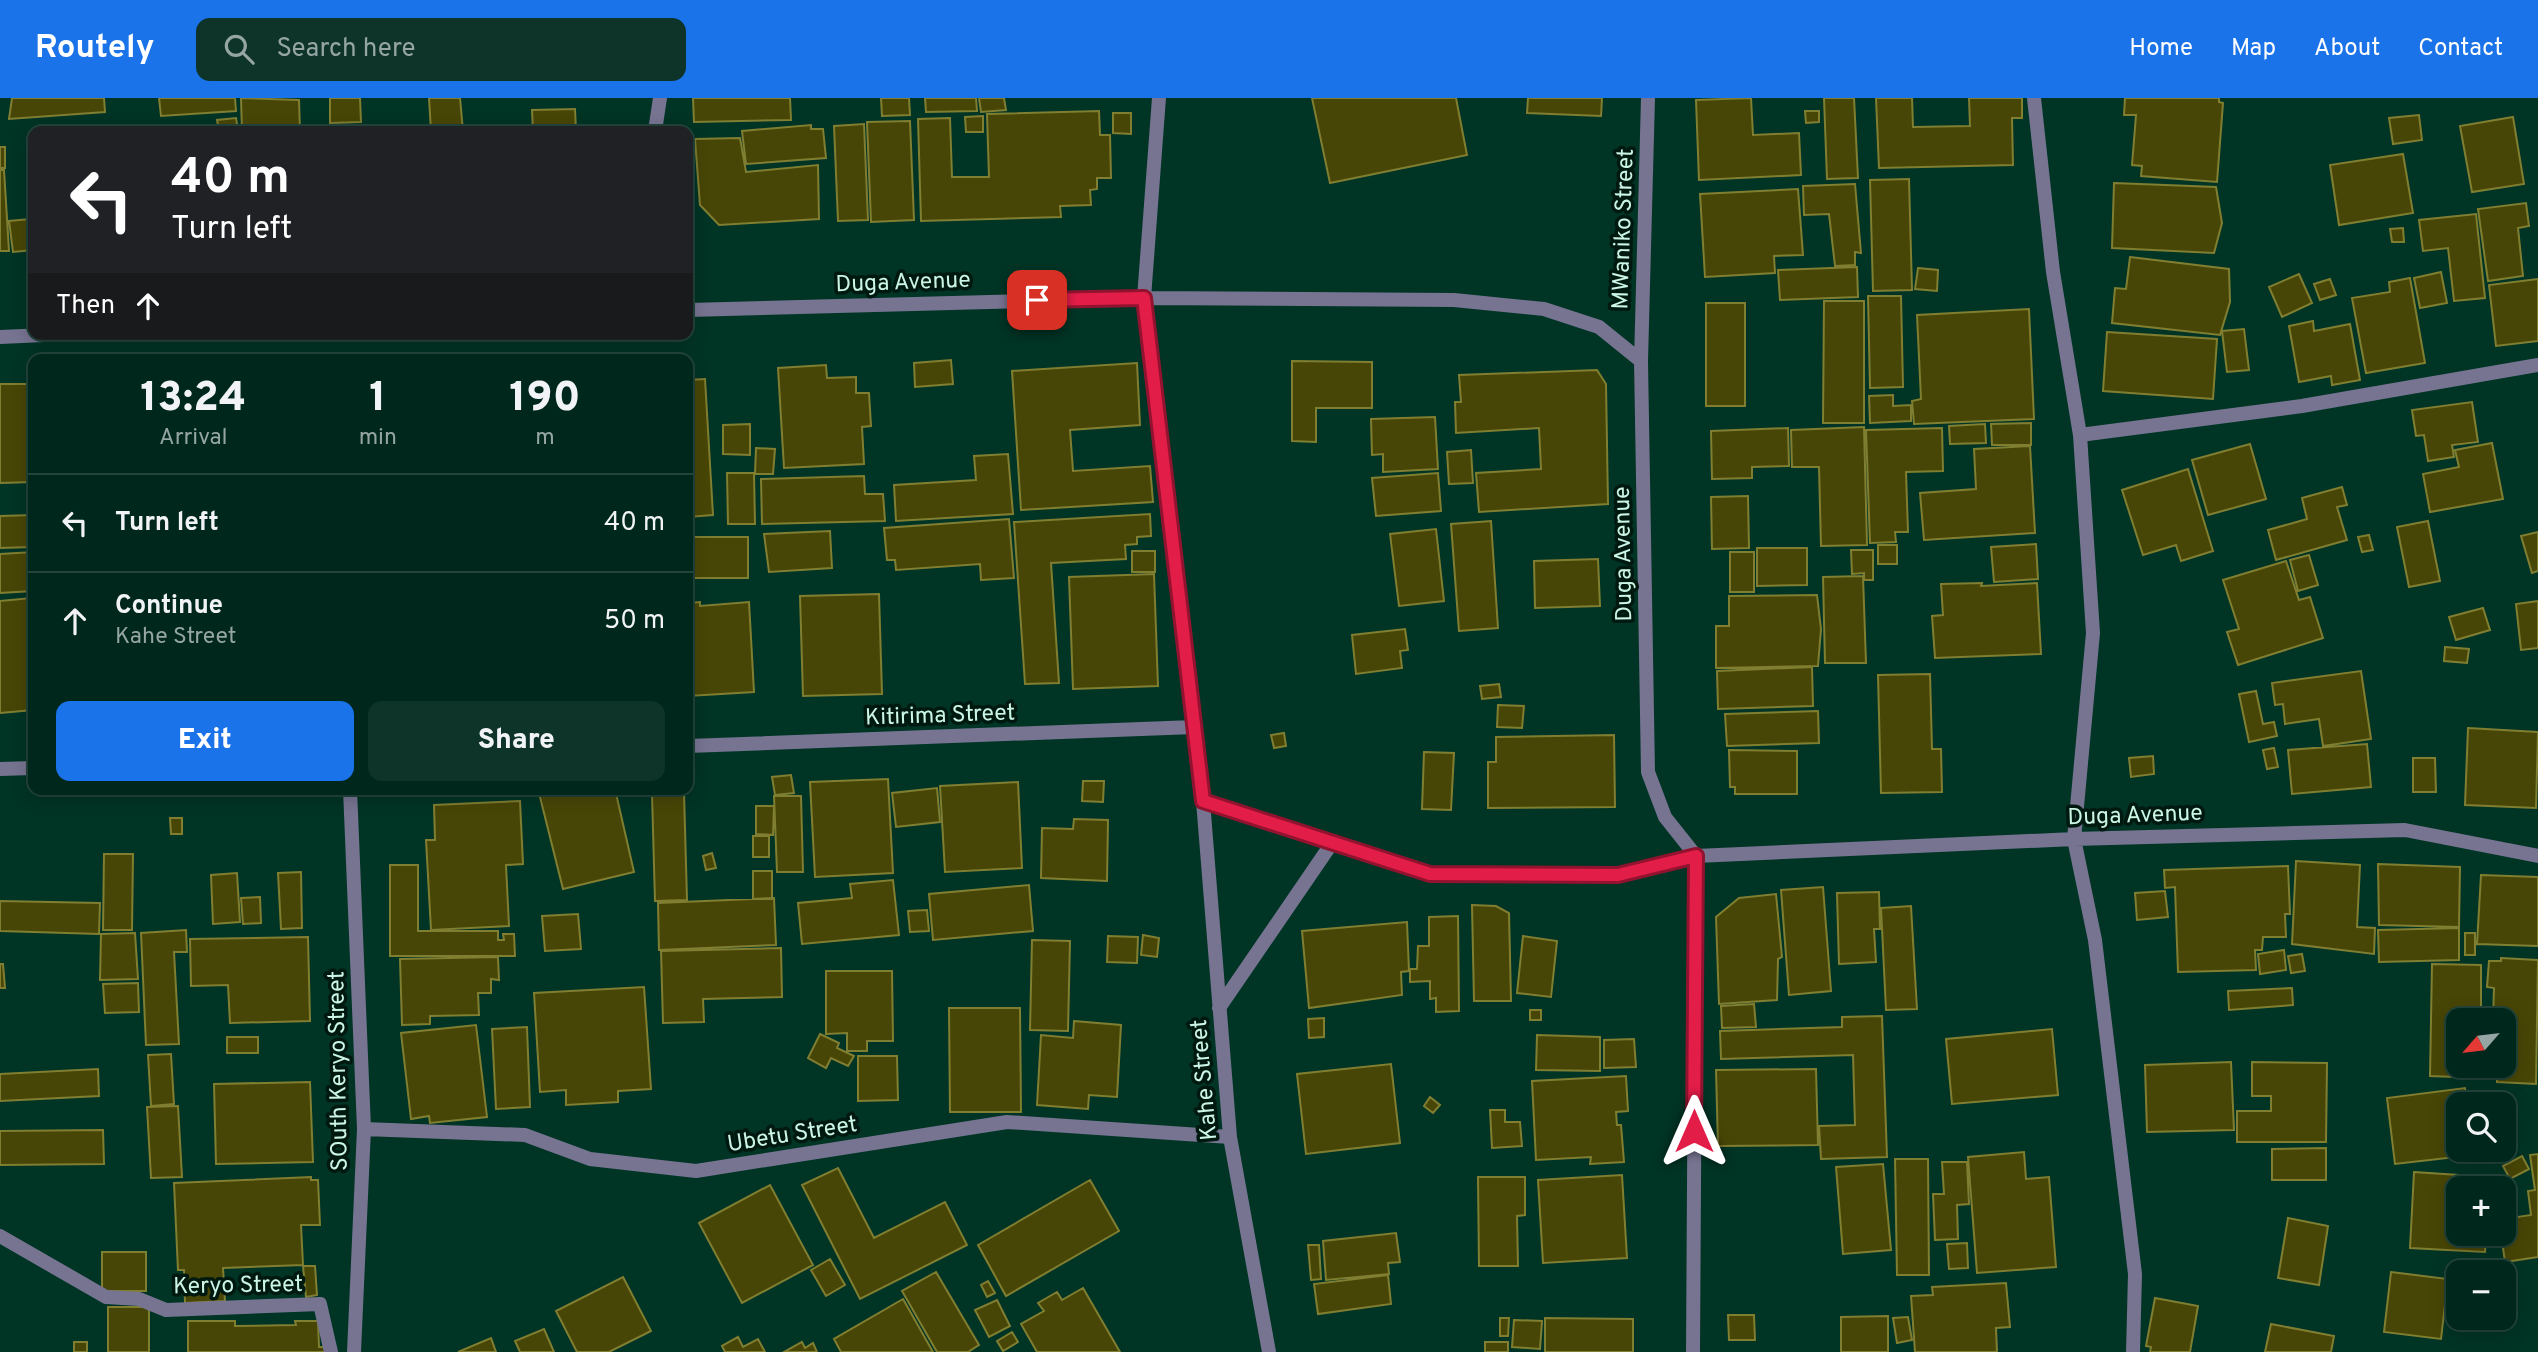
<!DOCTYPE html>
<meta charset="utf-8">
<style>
:root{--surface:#00271c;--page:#0e3329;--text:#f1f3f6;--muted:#95a5a3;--line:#22443b;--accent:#1a73e8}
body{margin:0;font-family:Overpass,sans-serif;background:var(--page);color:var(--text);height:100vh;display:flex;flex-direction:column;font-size:26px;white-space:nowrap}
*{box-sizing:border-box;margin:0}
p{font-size:23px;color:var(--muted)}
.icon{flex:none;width:38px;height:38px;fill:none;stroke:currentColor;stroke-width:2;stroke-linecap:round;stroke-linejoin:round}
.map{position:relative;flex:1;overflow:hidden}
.panel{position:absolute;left:28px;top:256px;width:665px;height:441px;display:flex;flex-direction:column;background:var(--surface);border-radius:14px;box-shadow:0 4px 18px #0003,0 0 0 2px var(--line)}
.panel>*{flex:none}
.banner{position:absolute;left:28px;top:28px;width:665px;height:214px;border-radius:14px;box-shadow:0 4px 18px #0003,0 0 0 2px var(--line);background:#202124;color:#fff;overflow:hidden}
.needle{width:46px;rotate:242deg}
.tools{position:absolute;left:2446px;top:910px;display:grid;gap:14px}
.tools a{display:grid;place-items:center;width:70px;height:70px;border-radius:14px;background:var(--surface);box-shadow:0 4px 18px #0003,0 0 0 2px var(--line);font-size:35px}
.pin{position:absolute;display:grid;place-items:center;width:60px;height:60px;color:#fff;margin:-30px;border-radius:14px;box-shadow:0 4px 10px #0006}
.me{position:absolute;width:77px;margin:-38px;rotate:0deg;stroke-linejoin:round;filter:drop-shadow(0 0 5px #0008)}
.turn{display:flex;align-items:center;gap:24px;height:147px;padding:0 28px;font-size:32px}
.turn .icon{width:91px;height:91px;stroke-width:2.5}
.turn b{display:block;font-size:49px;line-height:60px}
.then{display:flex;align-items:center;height:66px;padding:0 28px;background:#0003;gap:14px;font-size:26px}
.eta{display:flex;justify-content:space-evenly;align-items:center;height:119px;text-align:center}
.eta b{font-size:42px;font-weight:800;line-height:49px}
.button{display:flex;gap:14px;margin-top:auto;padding:14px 28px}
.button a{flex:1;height:80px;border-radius:14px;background:var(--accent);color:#fff;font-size:28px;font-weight:800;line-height:80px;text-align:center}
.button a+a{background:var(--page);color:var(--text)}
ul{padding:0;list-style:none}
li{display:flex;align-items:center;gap:21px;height:98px;padding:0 28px;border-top:2px solid var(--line)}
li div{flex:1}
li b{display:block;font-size:26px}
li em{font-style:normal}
header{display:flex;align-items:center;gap:42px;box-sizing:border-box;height:98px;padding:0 35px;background:var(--accent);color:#fff}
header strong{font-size:33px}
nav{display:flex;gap:38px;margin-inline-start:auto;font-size:24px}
.search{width:490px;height:63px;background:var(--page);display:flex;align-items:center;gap:18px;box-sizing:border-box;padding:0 24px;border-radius:14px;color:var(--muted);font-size:26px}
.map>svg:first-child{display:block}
.building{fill:#484606;stroke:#807e31;stroke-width:2}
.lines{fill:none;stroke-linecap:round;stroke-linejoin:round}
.minor{stroke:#767491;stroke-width:14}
.route-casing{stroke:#92132f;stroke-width:18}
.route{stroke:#e11d48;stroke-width:12}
.labels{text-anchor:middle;stroke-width:7;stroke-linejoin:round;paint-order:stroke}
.street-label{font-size:23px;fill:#cbf5e4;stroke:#001910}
</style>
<header>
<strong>Routely</strong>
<div class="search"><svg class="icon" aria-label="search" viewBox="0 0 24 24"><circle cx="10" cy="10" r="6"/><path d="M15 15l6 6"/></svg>Search here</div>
<nav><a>Home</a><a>Map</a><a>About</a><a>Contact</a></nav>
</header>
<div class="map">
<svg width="2538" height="1254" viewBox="0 0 2538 1254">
<rect width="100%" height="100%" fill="#003425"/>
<path class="building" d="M12 0H104L105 14 9 21Z
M159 0H235L236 13 161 18Z
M241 0 299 2 300 33H242Z
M330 0H360L361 24 330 25Z
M429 0H460L463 33H431Z
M693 0H790L791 22 694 24Z
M881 0H909L910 17 882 18Z
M925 0H976L977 13 926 14Z
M979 0H1004L1006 12 981 14Z
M1312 0H1456L1467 57 1330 85Z
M1528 0H1602L1601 18 1527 15Z
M1751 0 1753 37 1799 35 1801 77 1699 82 1696 2Z
M1824 0H1854L1858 80 1827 81Z
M1876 0H1912L1913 29 1970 28 1969 0H2022V20H2012L2013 67 1879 70Z
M2125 0H2219V4L2223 5 2217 84 2141 78 2142 68 2132 67 2136 17H2124Z
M575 11 576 33H533L532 12Z
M1099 13 1100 37H1110L1111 80H1097V91L1090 92 1091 107 1060 108 1061 119 921 123 918 21 950 20 952 79H989L987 16Z
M1805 13H1819V24L1806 25Z
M1113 15H1131V36L1113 35Z
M2419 17 2422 42 2393 46 2389 20Z
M983 18V34H966L965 19Z
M2513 19 2524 86 2472 94 2460 28Z
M236 20 238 33H219L217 22Z
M910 23 914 122 871 124 867 24Z
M864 26 868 122 838 123 834 28Z
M811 27V31H823L826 60 746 66 742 33Z
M740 40 746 74 818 67 819 121 719 127 700 107 695 41Z
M0 49H5V70H0Z
M2403 56 2413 115 2339 127 2330 67Z
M0 72H4L9 153H0Z
M1909 81 1912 192 1873 193 1870 82Z
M2114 85 2216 89 2222 125 2214 155 2112 150Z
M1855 86 1861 155 1855 154V167L1835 168 1829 116 1804 117 1803 88Z
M1798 91 1803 157 1774 158 1775 175 1705 179 1700 96Z
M2526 105 2529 128 2518 130 2523 178 2488 183 2478 111Z
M2476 116 2485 200 2454 203 2448 150 2423 153 2419 122Z
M30 121 33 152 13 154 9 123Z
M2403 130 2404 144H2392L2390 131Z
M2130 159 2229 171 2230 204 2220 237 2112 225 2115 190 2126 191Z
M1857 169 1858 199 1780 202 1778 172Z
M1918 170 1938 172 1937 193 1915 191Z
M2441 174 2447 205 2420 210 2414 180Z
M2299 176 2312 205 2282 219 2269 189Z
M2410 180 2425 265 2366 275 2352 200 2390 194 2389 184Z
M2330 181 2336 197 2320 202 2314 186Z
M2538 181V243L2496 248 2489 187Z
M1868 198H1901L1903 289 1870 290Z
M1824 203H1864V325H1823Z
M1706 205H1745V308H1706Z
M2029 211 2034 321 1914 326 1912 303 1921 301 1917 217Z
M2313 223 2314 233 2350 226 2360 282 2332 287 2331 278 2299 284 2289 228Z
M2244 231 2249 272 2227 274 2222 233Z
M2107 234 2217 241 2213 301 2103 293Z
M951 262 953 286 915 289 914 265Z
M1292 263 1372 264V310H1316V344L1292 343Z
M1137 265 1140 327 1070 332 1073 373 1150 368 1153 404 1021 412 1012 273Z
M826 267 827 280 856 279V295H869L871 328 862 329 864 366 784 370 778 270Z
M1597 272 1606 286 1608 406 1479 414 1476 375 1541 371 1539 330 1456 335 1455 304H1461L1459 277Z
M705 281 713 417 688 419V282Z
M0 286H33V384L0 385Z
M1893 297V308L1911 307V323L1870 325 1869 298Z
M2472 304 2478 344 2452 347 2454 359 2428 363 2424 337 2416 338 2412 312Z
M1435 319 1438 371 1383 374V356L1372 357 1371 321Z
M2031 325V347H1992L1991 326Z
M750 326V357L723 356V327Z
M1985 326 1986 345 1950 346 1949 328Z
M1864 329 1867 447 1821 448 1819 369H1792L1791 332Z
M1788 330 1789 368 1752 369V380L1712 381 1711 333Z
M1942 330 1943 373 1906 374 1908 434H1895L1896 444 1870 445 1866 332Z
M2492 345 2503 401 2430 414 2423 376 2459 369 2455 352Z
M2250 346 2266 401 2208 417 2192 362Z
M2030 348 2035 435 1924 442 1920 395 1976 391 1974 351Z
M756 350 775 351 773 376H755Z
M1471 352 1473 385 1449 386 1447 354Z
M1008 356 1013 416 896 423 894 387 976 382 974 358Z
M2188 371 2213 453 2181 463 2176 447 2143 457 2122 392Z
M727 375H754L755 426H728Z
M1438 375 1441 413 1376 418 1372 380Z
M864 378 865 396H883L885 423 762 426 761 381Z
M2342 389 2347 407 2337 409 2347 442 2276 462 2268 432 2307 421 2302 400Z
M1748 398 1749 450 1712 451 1711 399Z
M1150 416 1151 438 1137 439V446L1125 447 1126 461 1051 465 1059 585 1025 586 1014 424Z
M33 417V449L0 450V418Z
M1009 421 1014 480 981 482 980 466 896 472 895 462H887L884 430Z
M1491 423 1498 530 1459 533 1451 426Z
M2428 423 2440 483 2409 489 2397 429Z
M1436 431 1444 503 1399 508 1390 436Z
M830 433 832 470 769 474 764 436Z
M2538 434V473L2532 475 2521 438Z
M2369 437 2373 452 2362 454 2358 439Z
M688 439H748V480H688Z
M2036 446 2038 481 1994 484 1991 449Z
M1878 447H1897V466H1878Z
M1757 450H1807V487L1757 488Z
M1851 452H1873V482H1864V475L1852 476Z
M1132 453H1155V474H1132Z
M33 454V493L0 495V456Z
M1730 454H1754V494H1730Z
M2309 457 2318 487 2298 493 2290 462Z
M1598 461 1600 508 1535 510 1534 463Z
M2286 463 2299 502 2310 499 2323 540 2238 567 2227 534 2239 531 2223 482Z
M1154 476 1158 588 1073 591 1069 479Z
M1863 478 1866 565H1825L1823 479Z
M1982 485 1981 488 2037 485 2041 556 1935 560 1932 518 1943 517 1941 486Z
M879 496 882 596 803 598 800 498Z
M1817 497 1821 531 1818 568 1716 570V528H1729V498Z
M31 500 33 612 0 615V503Z
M2538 503V550L2521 552 2516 506Z
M700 504V508L749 504 754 594 688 598V505Z
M2483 510 2490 532 2456 542 2449 519Z
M1405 531 1408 552 1400 553 1402 570 1356 576 1352 537Z
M2445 549 2469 551 2467 565 2444 563Z
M1812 569 1813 608 1718 611 1717 573Z
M2361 573 2371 641 2323 648 2319 621 2285 626 2283 606 2275 607 2272 585Z
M1930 576 1932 651H1941L1942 694 1881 695 1878 577Z
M1499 586 1501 599 1482 601 1480 588Z
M2256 593 2263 626 2274 624 2277 638 2249 644 2239 596Z
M1498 607 1524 608 1522 630 1497 629Z
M1818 613 1819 645 1727 648 1725 616Z
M2468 630 2538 634 2536 710 2465 707Z
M1284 635 1286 648 1274 650 1271 637Z
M1614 637 1615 709 1488 710V664H1496V639Z
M2367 646 2371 689 2292 696 2288 652Z
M2274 650 2278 669 2267 671 2263 652Z
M1729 652 1797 653V696H1735V689H1730Z
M1424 654 1454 655 1451 712 1422 711Z
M2153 658 2154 676 2131 679 2129 660Z
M2413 660H2435L2436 694H2413Z
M791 677 794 695 775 697 772 679Z
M888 681 893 775 815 779 810 684Z
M1083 683H1104L1103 704 1082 703Z
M1018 684 1022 770 945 774 940 688Z
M937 690 940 724 896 729 892 695Z
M554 691H615L634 774 563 791 539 695Z
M684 695 687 802 655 803 652 696Z
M774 698H801L803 774H777Z
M520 703 523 766 506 767 509 828 431 832 426 742H435L434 707Z
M756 708H774L773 737 756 736Z
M170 720H182V736H171Z
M1074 721 1108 722 1107 783 1041 780 1042 730 1073 731Z
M753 738H769V759H753Z
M712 755 716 770 706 772 703 758Z
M104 756H133L132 832H103Z
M2296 763 2360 767 2357 829 2375 830 2374 856 2292 846Z
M2378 766 2460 769 2459 829 2379 827Z
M390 767H418V833H498V842H504L503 836H514L515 858H390Z
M2288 768 2290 816H2285L2286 839H2263L2262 852H2255L2256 872 2178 874 2175 789 2165 790 2164 772Z
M753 773H772V801H753Z
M301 774 302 830 281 831 278 775Z
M237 775 240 824 213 826 211 777Z
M2481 777 2538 779V848L2477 846Z
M893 782 899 837 802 846 798 805 852 800 850 786Z
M1029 787 1033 833 933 842 929 796Z
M1823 789 1831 893 1789 897 1781 792Z
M2165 793 2168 819 2137 822 2135 795Z
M1879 794 1880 831H1874L1876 864 1839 866 1837 795Z
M1776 796 1782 859 1778 861 1777 902 1719 906 1716 819 1739 800Z
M260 799 261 825 243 826 241 800Z
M774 800 776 847 659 852 658 805Z
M0 803 100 805 99 836 0 833Z
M1472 807 1496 808 1509 815 1511 903H1474Z
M1911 808 1917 911 1886 912 1881 810Z
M927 812 929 833 910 834 908 813Z
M578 816 581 851 545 853 542 818Z
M1458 818 1459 913 1436 914V900L1430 901V883L1410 884V871H1417L1418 848H1429V819Z
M1407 824 1409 873 1401 874 1402 897 1309 910 1302 833Z
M2459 830V862L2379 864 2378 832Z
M186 832 187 854H174L179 946 146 947 141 835Z
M135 835 138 881 100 882 101 836Z
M2465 835H2475V857H2465Z
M1143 837 1159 840 1157 859 1141 857Z
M1108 838 1138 839 1137 865 1107 864Z
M1523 838 1557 843 1551 899 1517 895Z
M308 839 310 923 230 925 228 887 191 888 190 841Z
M1032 842 1070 843 1068 933 1030 932Z
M781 850 782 899 703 901 704 924 663 925 661 853Z
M2284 852 2286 872 2260 876 2258 856Z
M2302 856 2305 873 2291 875 2288 858Z
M498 859 499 882 491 881V895H478L479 917 430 918V926L402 927 400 861Z
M2501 860 2538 862 2536 986 2497 984 2498 968H2504V922H2493L2494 890 2487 889 2489 863H2501Z
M0 866H3L5 890H0Z
M2432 866 2481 867V922H2459V968H2480V980L2430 978Z
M826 873H892L893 943H867V953H847V935L826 936Z
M138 885 139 914 105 915 103 886Z
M644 889 651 991 618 993V1004L566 1007V992L540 994 534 895Z
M2292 890 2293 907 2229 912 2228 893Z
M1754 906 1756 929 1722 930 1721 908Z
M949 910H1020L1021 1014H950Z
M1530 912H1541V922H1530Z
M1882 918 1887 1059 1821 1061 1819 1028 1855 1027 1853 957 1721 961 1720 933 1842 929V919Z
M1324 920V939L1309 940 1308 921Z
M1074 923 1121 927 1117 999 1089 997 1088 1011 1037 1007 1041 937 1073 940Z
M476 927 487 1019 430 1025 429 1018 411 1021 401 935Z
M527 929 530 1009 496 1011 492 931Z
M2052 931 2058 997 1952 1006 1946 941Z
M820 936 839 945 837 950 854 958 848 968 831 960 826 970 808 960Z
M1537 937 1600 939V973L1536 972Z
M227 939H258V955H227Z
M1634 941 1636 969 1604 970V942Z
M171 956 174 1006 151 1008 148 957Z
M858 958H897L898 1002 858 1003Z
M2231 964 2234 1032 2147 1034 2145 967Z
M2252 964 2327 965 2326 1044H2237V1013H2271V998H2252Z
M1391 966 1400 1045 1306 1056 1297 976Z
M98 971 99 998 0 1003V976Z
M1816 971 1818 1047 1718 1048 1716 972Z
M1626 978 1628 1013 1616 1014 1617 1027H1621L1624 1064 1590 1066 1591 1059 1536 1062 1532 983Z
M310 984 313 1064 216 1066 214 986Z
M2465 990 2467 1006H2459V1052H2473V1057L2395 1066 2387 1000Z
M1430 999 1440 1007 1433 1015 1424 1008Z
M178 1008 182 1079 151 1080 147 1009Z
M1490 1012H1505V1024H1520L1522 1048 1492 1050Z
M103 1032 104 1066 0 1067V1033Z
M2326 1050V1082H2272V1051Z
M2024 1054 2026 1081 2049 1079 2056 1169 1977 1175 1968 1059Z
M2538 1056V1159L2505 1164 2501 1136H2504V1121L2531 1117 2528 1093 2535 1092 2530 1057Z
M2522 1058 2529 1071 2510 1081 2503 1068Z
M1895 1061H1928L1929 1177H1897Z
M1942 1064H1967L1969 1106 1957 1107 1958 1141 1935 1142 1933 1096H1944Z
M1883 1066 1891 1152 1843 1156 1836 1069Z
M838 1070 874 1140 945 1104 967 1147 860 1201 802 1087Z
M2414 1074 2489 1079 2488 1090H2459V1136H2486L2485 1154 2410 1150Z
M1622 1077 1627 1160 1543 1165 1538 1082Z
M311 1079V1082H318L320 1127H301L303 1167 223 1170 225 1203 185 1205 184 1172H178L174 1085Z
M1478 1079H1525V1117L1517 1118 1518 1168H1479Z
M1090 1082 1119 1133 1006 1198 978 1147Z
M770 1087 813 1167 742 1205 699 1125Z
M2288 1120 2328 1128 2319 1187 2278 1180Z
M1396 1135 1400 1164 1388 1165 1389 1176 1326 1182 1323 1143Z
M1967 1145 1968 1170 1949 1171 1947 1146Z
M1308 1147H1319L1321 1181 1311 1182Z
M102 1154H146V1193H102Z
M830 1161 845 1187 826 1198 811 1172Z
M303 1168H315L317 1197 306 1199Z
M936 1174 979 1247 968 1254H937L902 1193Z
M2391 1174 2448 1181 2441 1241 2384 1234Z
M1388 1177 1391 1206 1318 1216 1314 1186Z
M623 1179 651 1233 609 1254H577L556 1213Z
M988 1183 995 1195 987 1199 981 1187Z
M2006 1185 2010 1229 1996 1230 1997 1254H1915L1911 1198 1933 1197 1932 1189Z
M1083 1190 1120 1254H1037L1021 1226 1044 1213 1038 1205 1057 1194 1062 1202Z
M2155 1200 2198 1208 2190 1254H2150L2151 1249 2146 1248Z
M903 1201 933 1254H841L834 1241Z
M997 1202 1010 1228 989 1239 975 1212Z
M108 1209H149V1254H108Z
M1728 1217H1754L1755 1242H1729Z
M1888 1218V1254H1841V1219Z
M1908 1219 1912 1242 1897 1245 1893 1220Z
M1500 1220H1509L1508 1238H1500Z
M1545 1220 1633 1221V1254H1545Z
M1514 1222 1542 1223 1540 1251 1512 1249Z
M188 1223H235V1228L296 1227 295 1223H318L319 1249H329V1254H188Z
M2271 1226 2334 1238 2331 1254H2265Z
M544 1231 554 1254H520L515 1243Z
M1012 1234 1018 1244 1003 1253 997 1243Z
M738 1239 743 1249 758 1241 765 1254H725L722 1248Z
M491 1240 496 1254H458Z
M74 1244H87V1254H74Z
M802 1244 805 1250 813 1245 817 1254H784Z
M1485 1244H1508V1254H1485Z"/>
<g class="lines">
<path class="minor" d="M1159 0 1144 200 1203 703 1430 776 1618 777 1696 758 1693 1254
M2034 0 2053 174 2080 337 2093 535 2074 741 2095 842 2135 1176 2133 1254
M655 33 660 0
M688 212 1144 200 1454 202 1544 211 1599 229 1641 263 1648 674 1665 719 1696 758 2074 741 2405 732 2538 758
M0 239 67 236
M1641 263 1648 0
M2080 337 2302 308 2538 267
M688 648 1194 629
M0 671 33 670
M350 691 364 1031 354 1254
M1203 703 1230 1039 1269 1254
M1219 910 1332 745
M364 1031 525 1037 590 1061 696 1073 1007 1024 1230 1039
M0 1138 106 1199 139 1201 166 1212 320 1206 331 1254"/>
</g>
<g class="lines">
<g class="route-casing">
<path id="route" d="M1037 202 1144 200 1203 703 1430 776 1618 777 1696 758 1694 1033"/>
</g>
<use href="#route" class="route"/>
</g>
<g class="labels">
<g class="street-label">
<text transform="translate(1622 131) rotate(-88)" y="8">MWaniko Street</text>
<text transform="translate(903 183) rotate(-2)" y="8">Duga Avenue</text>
<text transform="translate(1622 456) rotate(-91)" y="8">Duga Avenue</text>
<text transform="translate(940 616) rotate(-2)" y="8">Kitirima Street</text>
<text transform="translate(2135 716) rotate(-2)" y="8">Duga Avenue</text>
<text transform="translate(337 973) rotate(-91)" y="8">SOuth Keryo Street</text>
<text transform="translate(1203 982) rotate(-95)" y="8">Kahe Street</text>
<text transform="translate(792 1035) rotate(-9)" y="8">Ubetu Street</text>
<text transform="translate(238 1186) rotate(-1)" y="8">Keryo Street</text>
</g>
</g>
</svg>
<div class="tools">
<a><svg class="needle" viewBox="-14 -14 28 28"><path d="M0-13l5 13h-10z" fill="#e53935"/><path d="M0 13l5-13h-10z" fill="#95a5a3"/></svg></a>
<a><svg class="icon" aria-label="search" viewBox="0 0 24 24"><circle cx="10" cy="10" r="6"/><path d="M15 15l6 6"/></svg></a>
<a>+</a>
<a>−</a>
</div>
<div class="pin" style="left:1037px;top:202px;background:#d93025"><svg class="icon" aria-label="arrive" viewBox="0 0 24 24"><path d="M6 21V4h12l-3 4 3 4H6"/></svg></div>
<svg class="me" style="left:1694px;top:1033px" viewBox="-20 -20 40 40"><path d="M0-17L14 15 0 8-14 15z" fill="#e11d48" stroke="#fff" stroke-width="4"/></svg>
<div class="banner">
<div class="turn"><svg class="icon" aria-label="left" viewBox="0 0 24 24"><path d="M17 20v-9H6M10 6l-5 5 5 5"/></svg><div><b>40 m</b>Turn left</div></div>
<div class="then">Then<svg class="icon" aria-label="ahead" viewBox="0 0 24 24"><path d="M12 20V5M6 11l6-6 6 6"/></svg></div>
</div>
<section class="panel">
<div class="eta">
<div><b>13:24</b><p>Arrival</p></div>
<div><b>1</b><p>min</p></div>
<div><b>190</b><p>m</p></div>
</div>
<ul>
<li><svg class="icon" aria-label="left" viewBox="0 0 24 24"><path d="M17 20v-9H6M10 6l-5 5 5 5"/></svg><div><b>Turn left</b></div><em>40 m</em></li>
<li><svg class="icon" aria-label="ahead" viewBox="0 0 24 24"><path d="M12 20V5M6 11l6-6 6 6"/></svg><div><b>Continue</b><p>Kahe Street</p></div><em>50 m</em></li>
</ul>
<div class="button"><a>Exit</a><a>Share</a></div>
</section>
</div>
